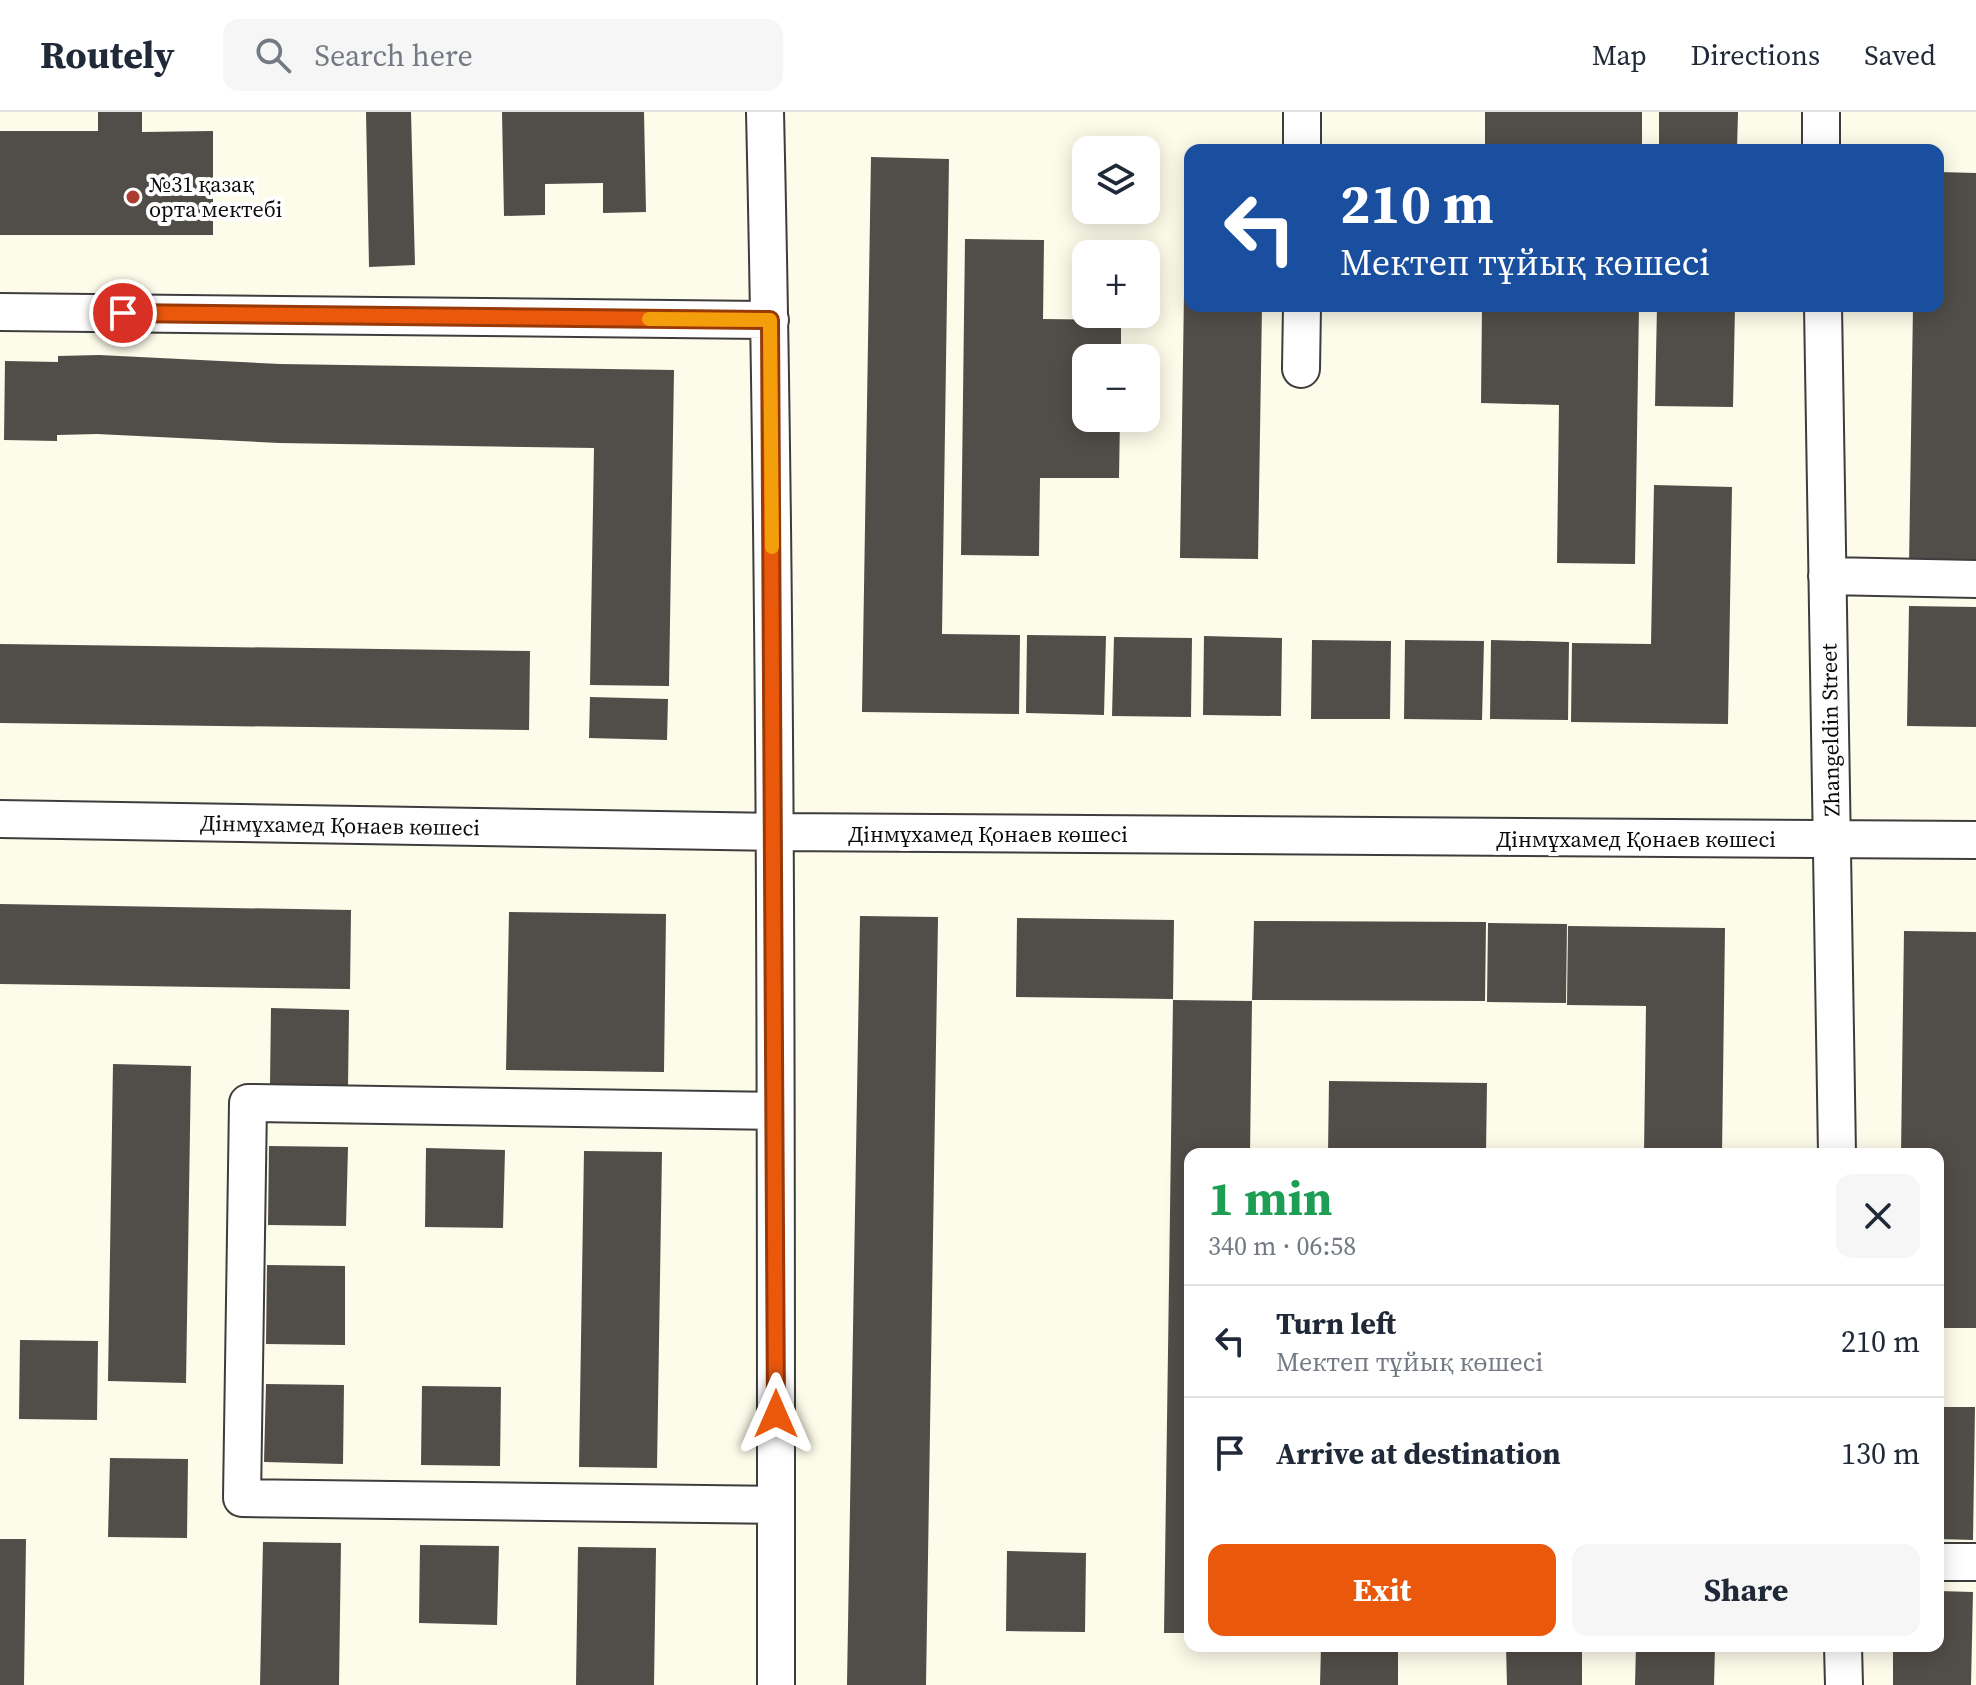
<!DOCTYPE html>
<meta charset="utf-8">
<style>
:root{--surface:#fff;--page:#f6f6f7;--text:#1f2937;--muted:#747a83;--line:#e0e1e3;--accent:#ea580c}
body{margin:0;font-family:"Source Serif 4",serif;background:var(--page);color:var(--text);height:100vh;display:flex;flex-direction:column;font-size:30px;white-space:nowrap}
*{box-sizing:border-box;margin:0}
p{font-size:26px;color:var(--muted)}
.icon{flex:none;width:44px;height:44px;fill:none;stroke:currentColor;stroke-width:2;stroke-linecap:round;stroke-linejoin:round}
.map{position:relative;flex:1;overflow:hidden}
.details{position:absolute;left:1184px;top:1036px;width:760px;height:504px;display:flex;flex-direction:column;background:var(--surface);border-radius:16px;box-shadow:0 4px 20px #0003}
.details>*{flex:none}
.banner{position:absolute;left:1184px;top:32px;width:760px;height:168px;border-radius:16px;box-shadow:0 4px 20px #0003;background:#1a4fa0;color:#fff;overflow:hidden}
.tools{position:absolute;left:1072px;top:24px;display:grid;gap:16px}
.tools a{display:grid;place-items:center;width:88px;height:88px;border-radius:16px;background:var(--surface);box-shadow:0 4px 20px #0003;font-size:40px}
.pin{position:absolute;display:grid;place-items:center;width:68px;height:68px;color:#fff;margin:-34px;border:4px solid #fff;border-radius:50%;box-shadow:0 2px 8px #0007}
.me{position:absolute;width:88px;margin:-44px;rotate:0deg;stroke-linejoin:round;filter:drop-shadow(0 0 6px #0008)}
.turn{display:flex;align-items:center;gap:28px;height:168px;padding:0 24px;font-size:36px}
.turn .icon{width:104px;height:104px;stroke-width:2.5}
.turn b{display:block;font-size:56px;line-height:68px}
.round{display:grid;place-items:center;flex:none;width:84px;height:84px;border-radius:16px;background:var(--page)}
.headline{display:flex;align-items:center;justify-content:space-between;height:136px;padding:0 24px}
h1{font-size:48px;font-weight:700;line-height:60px;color:#1e9e55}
.primary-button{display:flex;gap:16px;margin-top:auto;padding:16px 24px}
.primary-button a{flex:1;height:92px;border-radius:16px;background:var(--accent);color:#fff;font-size:32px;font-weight:700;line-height:92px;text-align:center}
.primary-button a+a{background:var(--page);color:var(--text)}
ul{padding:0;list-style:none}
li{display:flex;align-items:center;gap:24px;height:112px;padding:0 24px;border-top:2px solid var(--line)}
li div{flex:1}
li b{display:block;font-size:30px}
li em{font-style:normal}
header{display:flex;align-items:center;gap:48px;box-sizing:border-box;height:112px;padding:0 40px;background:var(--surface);border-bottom:2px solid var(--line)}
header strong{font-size:38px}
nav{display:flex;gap:44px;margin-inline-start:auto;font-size:28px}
.search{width:560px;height:72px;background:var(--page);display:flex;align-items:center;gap:20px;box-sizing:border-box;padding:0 28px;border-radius:16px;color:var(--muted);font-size:30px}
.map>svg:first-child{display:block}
.building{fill:#514d48}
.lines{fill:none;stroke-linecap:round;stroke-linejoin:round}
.minor-casing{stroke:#3d3d3d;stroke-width:40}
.minor{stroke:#fff;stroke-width:36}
.route-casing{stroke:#983908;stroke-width:20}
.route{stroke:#ea580c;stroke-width:14}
.slow{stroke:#f59e0b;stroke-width:14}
.poi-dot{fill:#aa3c32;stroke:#fff;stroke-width:3}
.labels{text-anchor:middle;stroke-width:8;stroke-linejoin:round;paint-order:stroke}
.poi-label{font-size:22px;fill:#0a0a0a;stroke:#fff;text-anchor:start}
.street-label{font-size:22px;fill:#0a0a0a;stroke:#fff}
</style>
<header>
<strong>Routely</strong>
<div class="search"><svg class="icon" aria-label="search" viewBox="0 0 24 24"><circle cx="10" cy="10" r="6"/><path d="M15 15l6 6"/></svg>Search here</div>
<nav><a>Map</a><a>Directions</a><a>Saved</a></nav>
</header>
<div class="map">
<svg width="1976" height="1573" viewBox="0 0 1976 1573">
<rect width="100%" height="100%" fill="#fdfbe9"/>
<path class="building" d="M98 0H142V20L213 19V123H0V19H98Z
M366 0H411L415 153 369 155Z
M502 0H644L646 100 603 101V71L545 72V103L504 104Z
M1485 0H1642V38H1485Z
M1659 0H1738L1737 38H1659Z
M871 45 949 47 942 522 1020 523 1019 602 862 600Z
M1186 50H1190V194H1262L1258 447 1180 446Z
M1938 60 1976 61V457L1909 455 1913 194H1938Z
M965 127 1044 128 1043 207 1121 208V246H1086V306H1120L1119 366H1040L1039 444 961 443Z
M1482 194H1639L1635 452 1557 451 1559 293 1481 291Z
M1657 194H1735L1733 295 1655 294Z
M99 243 280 252 674 258 669 574 590 573 594 336 279 331 97 322 57 323V329L4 328 5 249 58 250V244Z
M1654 373 1732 375 1728 612 1571 610 1572 531 1651 532Z
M1909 494 1976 495V615L1907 614Z
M1027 523 1106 524 1104 603 1026 601Z
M1204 524 1282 526 1281 604 1203 603Z
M1114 525 1192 526 1191 605 1112 604Z
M1312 528 1391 529 1390 607H1311Z
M1405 528 1484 529 1482 608 1404 607Z
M1491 528 1569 530 1568 608 1490 607Z
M0 532 530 539 529 618 0 611Z
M590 585 668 587 667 628 589 626Z
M0 792 351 798 350 877 0 872Z
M509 800 666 802 664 960 506 958Z
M860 804 938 805 926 1573H847Z
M1017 806 1174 808 1173 887 1016 885Z
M1254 809 1486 810 1485 889 1252 888Z
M1488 811 1567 812 1566 891 1487 890Z
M1568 814 1725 816 1722 1042H1644L1646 894 1567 893Z
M1904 819 1976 820V1216H1938V1042H1901Z
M1173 888 1252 889 1250 1042H1190V1521H1164Z
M271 896 349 898 348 976 270 975Z
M113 952 191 954 186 1271 108 1269Z
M1329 969 1487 971 1486 1042H1328Z
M269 1034 348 1035 346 1114 268 1113Z
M426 1036 505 1038 503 1116 425 1115Z
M584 1039 662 1040 657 1356 579 1355Z
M267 1153 345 1154V1233L266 1232Z
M20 1228 98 1229 97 1308 19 1307Z
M266 1272 344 1273 343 1352 264 1350Z
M422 1274 501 1275 500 1354 421 1353Z
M1938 1295H1975L1973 1428 1938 1427Z
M110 1346 188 1347 187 1426 108 1425Z
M0 1427H26L24 1573H0Z
M263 1430 341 1431 339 1573H260Z
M420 1433 499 1434 497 1513 419 1511Z
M578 1435 656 1436 654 1573H576Z
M1007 1439 1086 1441 1085 1520 1006 1519Z
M1938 1479 1973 1480 1971 1573H1893V1534H1938Z
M1321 1534H1398V1573H1320Z
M1506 1534H1582V1573H1507Z
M1636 1534H1715L1714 1573H1635Z"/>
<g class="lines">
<g class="minor-casing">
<path id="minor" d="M765 0C777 524 776 1049 776 1573
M1821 0V38
M1302 38V0
M1823 194 1837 1042
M0 200 770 208
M1301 257 1302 194
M1827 464 1976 467
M0 707 774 720 1976 728
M775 999 248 991 242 1386 776 1393
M1938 1450H1976
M1843 1534 1844 1573"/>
</g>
<use href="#minor" class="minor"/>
</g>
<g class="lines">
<g class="route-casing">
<path id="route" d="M123 201 770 208 776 1302"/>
</g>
<use href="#route" class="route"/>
<path class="slow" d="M649 207 770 208 772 435"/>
</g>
<circle class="poi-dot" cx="133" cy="85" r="8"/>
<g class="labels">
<g class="poi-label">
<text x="149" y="80">№31 қазақ<tspan x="149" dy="25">орта мектебі</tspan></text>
</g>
<g class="street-label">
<text transform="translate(1830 618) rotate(-91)" y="8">Zhangeldin Street</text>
<text transform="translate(340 713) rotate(1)" y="8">Дінмұхамед Қонаев көшесі</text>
<text x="988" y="730">Дінмұхамед Қонаев көшесі</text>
<text x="1636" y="735">Дінмұхамед Қонаев көшесі</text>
</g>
</g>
</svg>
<div class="tools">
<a><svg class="icon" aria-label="layers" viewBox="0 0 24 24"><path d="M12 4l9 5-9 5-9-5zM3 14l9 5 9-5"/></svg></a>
<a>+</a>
<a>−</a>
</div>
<div class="pin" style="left:123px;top:201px;background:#d93025"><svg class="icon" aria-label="arrive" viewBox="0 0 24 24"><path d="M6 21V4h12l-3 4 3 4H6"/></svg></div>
<svg class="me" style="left:776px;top:1302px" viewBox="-20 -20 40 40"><path d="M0-17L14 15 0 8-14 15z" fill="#ea580c" stroke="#fff" stroke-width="4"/></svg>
<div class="banner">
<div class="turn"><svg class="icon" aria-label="left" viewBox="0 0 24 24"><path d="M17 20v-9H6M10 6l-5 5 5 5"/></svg><div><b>210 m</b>Мектеп тұйық көшесі</div></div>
</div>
<section class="details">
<div class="headline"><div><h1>1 min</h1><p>340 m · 06:58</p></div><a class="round"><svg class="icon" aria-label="close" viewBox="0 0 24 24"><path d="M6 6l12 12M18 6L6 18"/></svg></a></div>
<ul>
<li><svg class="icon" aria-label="left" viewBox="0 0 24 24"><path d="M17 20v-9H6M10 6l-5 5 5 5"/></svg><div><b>Turn left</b><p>Мектеп тұйық көшесі</p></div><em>210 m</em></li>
<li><svg class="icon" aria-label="arrive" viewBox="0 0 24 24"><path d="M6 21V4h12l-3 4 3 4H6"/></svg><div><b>Arrive at destination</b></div><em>130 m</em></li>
</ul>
<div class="primary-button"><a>Exit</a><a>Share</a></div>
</section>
</div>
